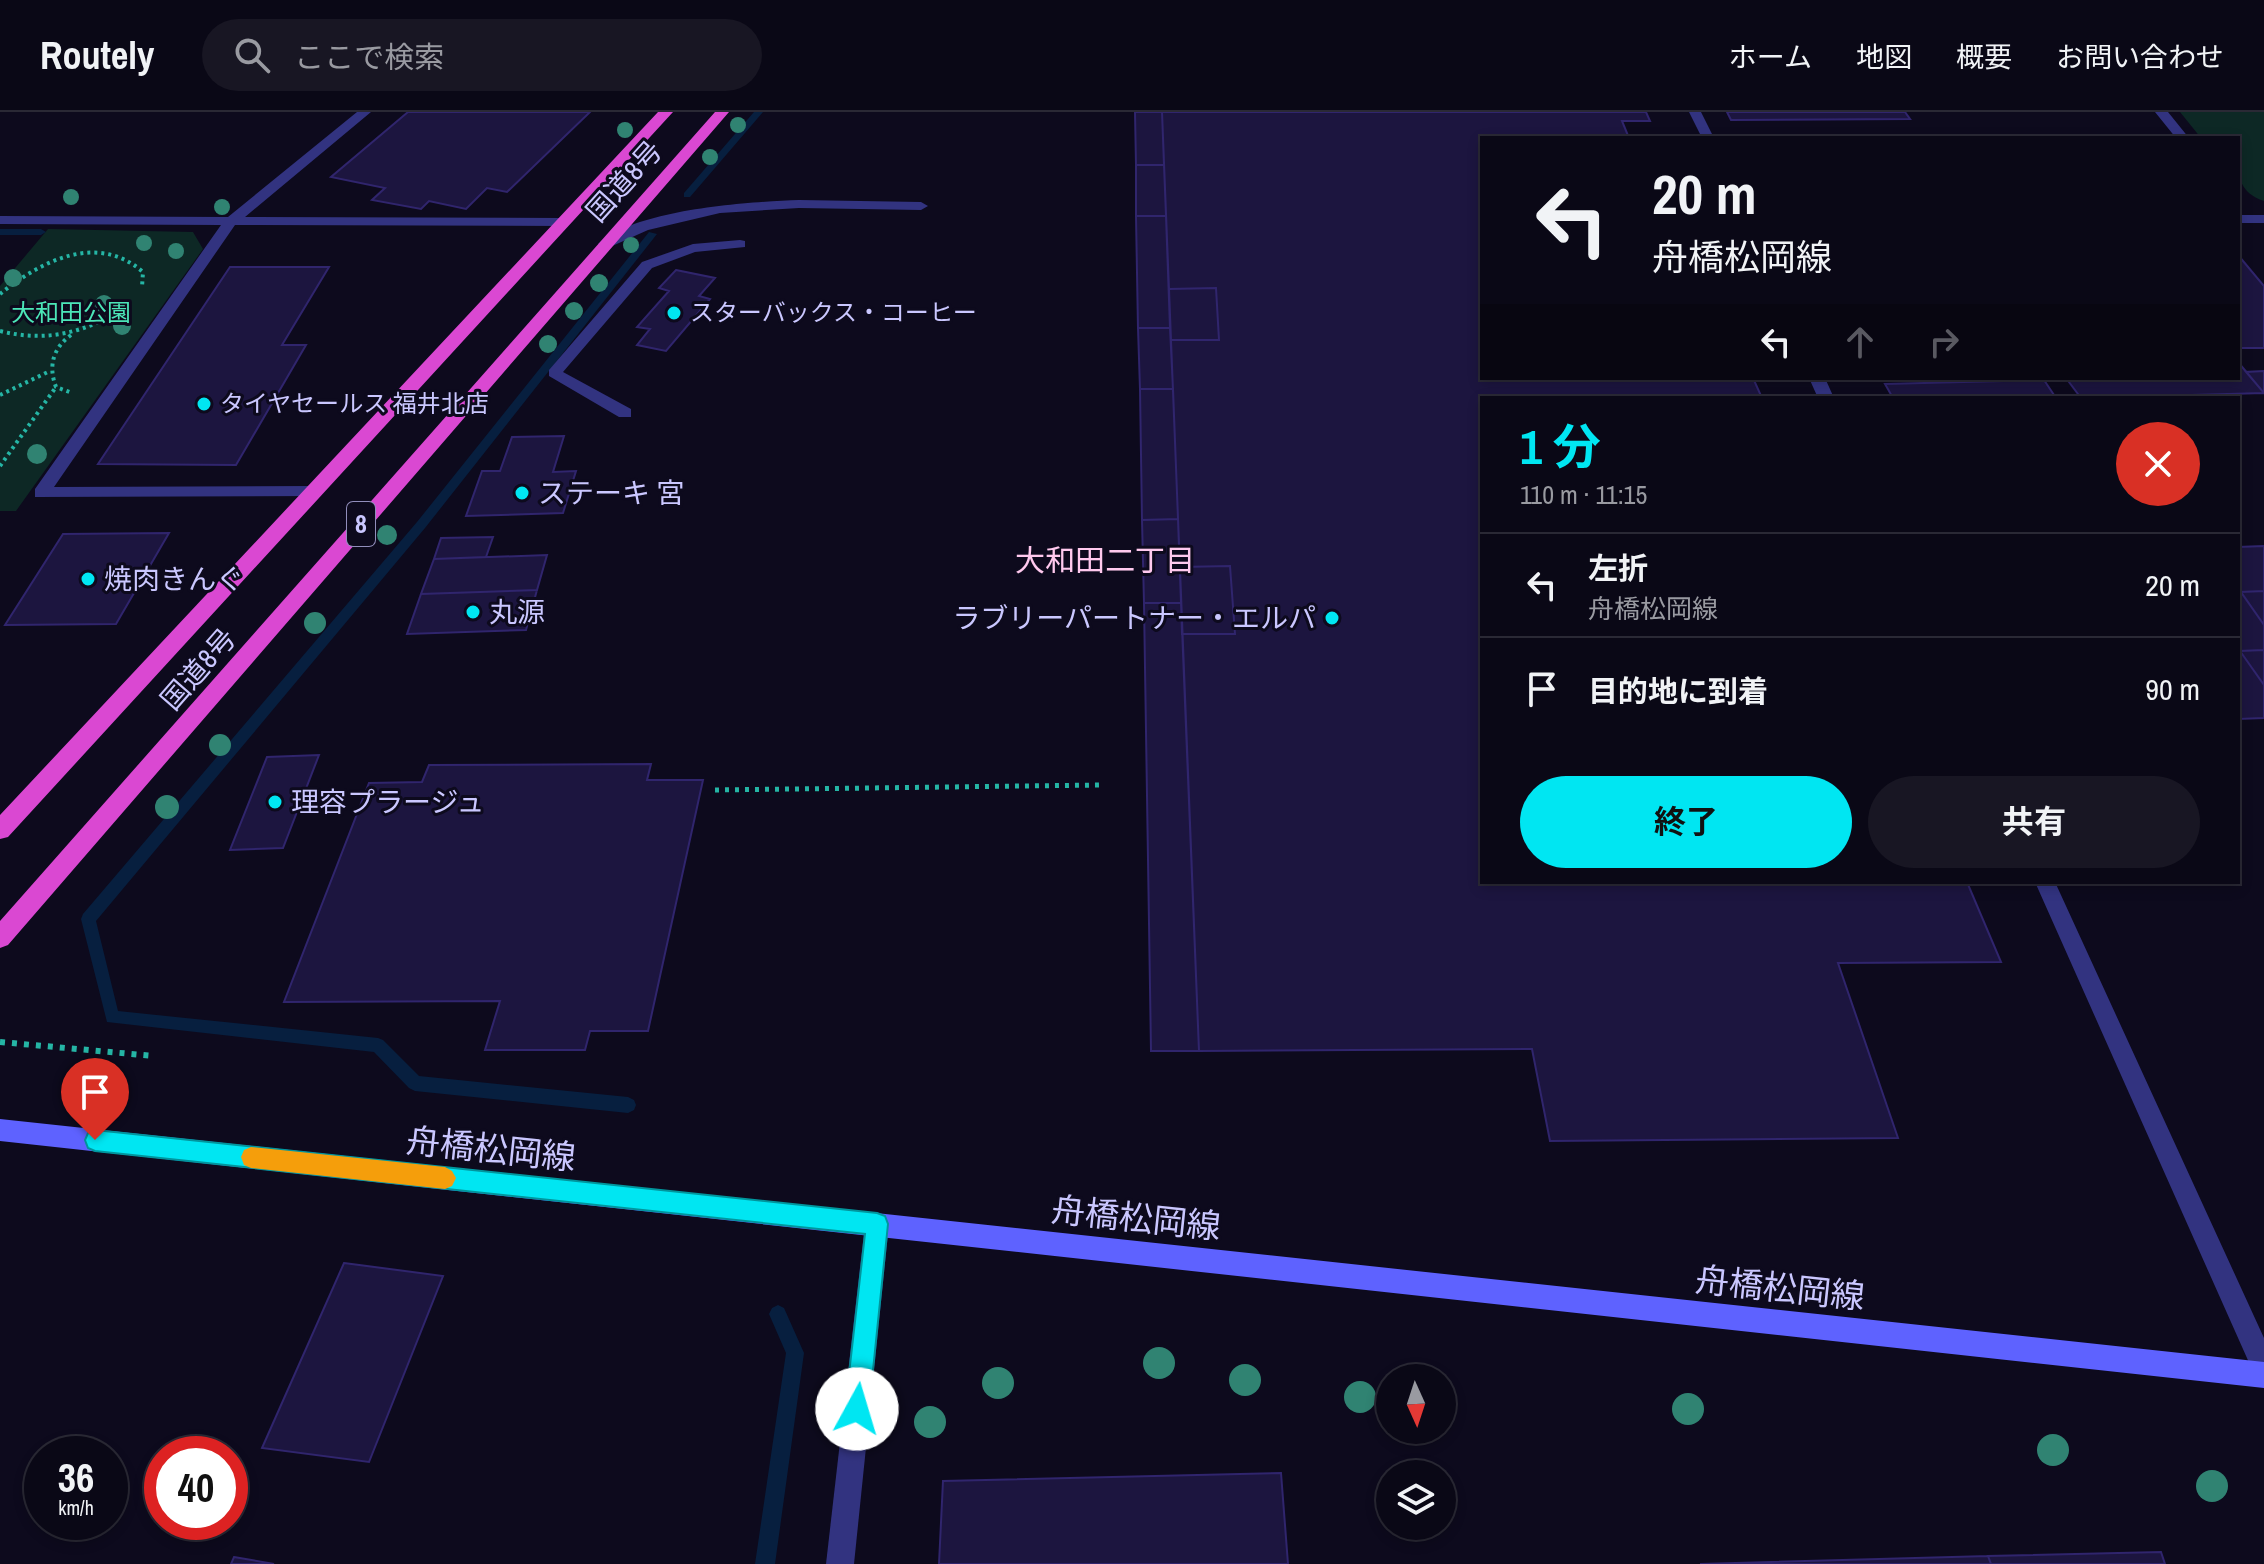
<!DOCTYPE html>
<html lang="ja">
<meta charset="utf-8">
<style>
:root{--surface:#0a0816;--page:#181623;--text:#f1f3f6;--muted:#999aa1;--line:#2a2935;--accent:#00e6f2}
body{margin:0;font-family:"Archivo Narrow","Noto Sans JP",sans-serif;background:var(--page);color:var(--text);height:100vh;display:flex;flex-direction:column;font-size:30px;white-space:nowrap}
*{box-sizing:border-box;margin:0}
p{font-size:26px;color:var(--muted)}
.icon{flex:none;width:44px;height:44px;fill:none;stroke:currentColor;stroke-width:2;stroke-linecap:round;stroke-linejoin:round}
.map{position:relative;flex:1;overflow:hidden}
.sheet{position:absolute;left:1480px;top:284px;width:760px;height:488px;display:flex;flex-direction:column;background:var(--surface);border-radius:0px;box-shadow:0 4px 12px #0003,0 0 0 2px var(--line)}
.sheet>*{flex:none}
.banner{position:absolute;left:1480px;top:24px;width:760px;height:244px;border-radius:0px;box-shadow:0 4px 12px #0003,0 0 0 2px var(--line);background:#0a0816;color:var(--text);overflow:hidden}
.needle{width:52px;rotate:177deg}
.buttons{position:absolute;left:1376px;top:1252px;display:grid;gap:16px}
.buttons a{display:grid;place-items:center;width:80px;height:80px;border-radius:50%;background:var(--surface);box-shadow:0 4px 12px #0003,0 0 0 2px var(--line);font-size:40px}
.speed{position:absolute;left:24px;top:1324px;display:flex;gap:16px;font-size:40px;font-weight:700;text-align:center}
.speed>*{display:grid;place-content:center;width:104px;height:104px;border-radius:50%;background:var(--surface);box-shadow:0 4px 12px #0003,0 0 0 2px var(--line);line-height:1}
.speed small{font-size:20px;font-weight:400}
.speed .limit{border:12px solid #d22;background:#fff;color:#111}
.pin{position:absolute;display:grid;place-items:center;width:68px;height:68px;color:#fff;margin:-82px -34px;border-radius:50% 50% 50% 0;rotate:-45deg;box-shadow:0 0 8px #0007}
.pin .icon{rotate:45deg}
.me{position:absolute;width:88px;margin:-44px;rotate:6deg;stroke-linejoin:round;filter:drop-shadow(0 0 6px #0008)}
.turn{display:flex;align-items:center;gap:28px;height:168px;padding:0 40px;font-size:36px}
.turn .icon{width:104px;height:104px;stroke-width:2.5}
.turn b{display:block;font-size:56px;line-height:68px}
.lanes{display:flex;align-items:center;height:76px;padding:0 40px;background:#0003;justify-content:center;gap:40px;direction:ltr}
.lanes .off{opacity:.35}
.round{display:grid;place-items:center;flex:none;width:84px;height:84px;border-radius:42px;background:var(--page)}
.overview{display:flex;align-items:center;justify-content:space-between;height:136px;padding:0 40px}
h1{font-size:48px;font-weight:700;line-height:60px;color:var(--accent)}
.cta{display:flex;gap:16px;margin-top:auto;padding:16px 40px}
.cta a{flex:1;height:92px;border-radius:48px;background:var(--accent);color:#111;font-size:32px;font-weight:700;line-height:92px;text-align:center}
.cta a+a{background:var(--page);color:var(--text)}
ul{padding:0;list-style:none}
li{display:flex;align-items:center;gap:24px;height:104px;padding:0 40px;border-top:2px solid var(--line)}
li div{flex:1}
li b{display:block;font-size:30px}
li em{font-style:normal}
header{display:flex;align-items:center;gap:48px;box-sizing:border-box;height:112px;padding:0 40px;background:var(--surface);border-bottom:2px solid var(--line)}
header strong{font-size:38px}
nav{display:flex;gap:44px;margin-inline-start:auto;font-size:28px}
.search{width:560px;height:72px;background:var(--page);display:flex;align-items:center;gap:20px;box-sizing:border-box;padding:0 28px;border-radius:44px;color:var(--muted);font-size:30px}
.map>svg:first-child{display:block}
.green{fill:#0d2825}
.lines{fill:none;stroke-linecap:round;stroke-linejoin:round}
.stream{fill:#071f3f;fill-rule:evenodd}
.building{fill:#1c153f;stroke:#30256d;stroke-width:2}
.path-far2{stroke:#25b5a5;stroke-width:4;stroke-dasharray:3 4;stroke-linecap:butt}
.path-far1{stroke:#25b5a5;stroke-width:5;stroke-dasharray:4 6;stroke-linecap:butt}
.path{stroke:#25b5a5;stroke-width:6;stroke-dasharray:5 7;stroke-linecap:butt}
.service{fill:#323380;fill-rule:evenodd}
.minor{fill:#323380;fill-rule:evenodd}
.tertiary{fill:#323380;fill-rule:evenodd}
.secondary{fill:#5e62ff;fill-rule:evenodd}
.trunk{fill:#da48d2;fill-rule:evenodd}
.tree{fill:#308372}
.route{fill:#00e6f2;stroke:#00969d;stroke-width:2}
.slow{fill:#f59e0b}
.poi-dot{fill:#00e6f2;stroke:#0d0a1d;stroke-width:3}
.labels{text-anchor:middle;stroke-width:6;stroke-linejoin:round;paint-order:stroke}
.far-park-label{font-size:24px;fill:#4ce6b8;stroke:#0d0a1d}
.far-poi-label{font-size:24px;fill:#cac7ff;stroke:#0d0a1d;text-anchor:start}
.shield{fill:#0d0a1d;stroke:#918ebb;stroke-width:2}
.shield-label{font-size:26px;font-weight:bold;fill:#cac7ff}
.street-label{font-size:28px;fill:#cac7ff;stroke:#0d0a1d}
.poi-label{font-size:28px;fill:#cac7ff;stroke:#0d0a1d;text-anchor:start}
.neighbourhood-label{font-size:30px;fill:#ffc9ee;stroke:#0d0a1d}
.near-street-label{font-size:34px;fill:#cac7ff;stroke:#0d0a1d}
</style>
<header>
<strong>Routely</strong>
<div class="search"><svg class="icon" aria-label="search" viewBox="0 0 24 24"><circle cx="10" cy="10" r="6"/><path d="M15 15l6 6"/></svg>ここで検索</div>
<nav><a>ホーム</a><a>地図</a><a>概要</a><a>お問い合わせ</a></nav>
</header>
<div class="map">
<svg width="2264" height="1452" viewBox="0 0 2264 1452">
<rect width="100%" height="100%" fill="#0d0a1d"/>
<path class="green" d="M2180 0H2264V89C2233 79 2238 54 2238 26H2201Z
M48 117 193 120 203 137 16 399H0V174Z"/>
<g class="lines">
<path class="stream" d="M754 0H763L690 85H684V81Z
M0 117H41L46 120 41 123H0Z
M649 120 657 122 425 416 96 809 118 899 378 926 383 928 419 964 628 985 634 988 636 993 634 998 628 1001 415 979 409 976 374 940 107 910 81 807 83 802 417 410Z
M778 1193 784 1196 804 1241 775 1452H755L786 1241 769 1202 772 1196Z"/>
</g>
<path class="building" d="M408 0H590L507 80 487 76 466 97 429 89 421 97 372 88 385 76 331 65Z
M1135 0H1162L1164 53H1136Z
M1162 0H1646L1650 9H1622L1629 26H1482V266H1753L1762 286H1482V770H1967L2001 850 1838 851 1898 1026 1550 1029 1532 937 1199 939Z
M1727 0H1905L1910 7 1731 8Z
M1136 53H1164L1166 104H1136Z
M1136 104H1166L1170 216H1138Z
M2238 143 2264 174V236H2238Z
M230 155H329L282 233H306L236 353 98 352Z
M676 158 715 166 699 184 710 187 666 239 637 233 650 217 637 215 669 179 659 176Z
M1216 176 1219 228H1171L1169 177Z
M1138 216H1170L1173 277H1140Z
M2238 250 2264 281 2081 286 2066 266H2238Z
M2264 259V281L2246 260Z
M2044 268 2056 286H1893L1885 272Z
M1140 277H1173L1178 407 1142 408Z
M564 324 553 360 576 359 563 401 466 404 482 359H500L512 325Z
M1178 407 1181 491H1144L1142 408Z
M169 421 116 512 5 513 63 422Z
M493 425 486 445 434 447 441 426Z
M2264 434V479L2241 480 2238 435Z
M547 443 537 478 421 482 434 447Z
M1230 454 1235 522H1182L1180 455Z
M2238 476 2264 513V538L2240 539 2264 573V606L2238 607Z
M537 478 526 518 407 522 421 482Z
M2264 479V513L2241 480Z
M1144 491H1181L1199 939H1151Z
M2264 538V573L2240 539Z
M319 643 283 736 230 738 267 645Z
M651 652 647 668H703L648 919H590L585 938H485L500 889 284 890 369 671 422 670 429 653Z
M344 1151 443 1164 369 1350 262 1336Z
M1281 1361 1288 1452H939L943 1369Z
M2161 1440 2165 1452H1991L1988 1444Z
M1988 1444 1991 1452H1700Z
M234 1445 274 1452H231Z"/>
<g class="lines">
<path class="path-far2" d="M0 182C41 149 97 120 143 160L142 175
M0 219C48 231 88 220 129 193
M71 223C53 236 48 254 56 275L72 281
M0 283 50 259
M0 354 56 275"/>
<path class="path-far1" d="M715 678 1099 673"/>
<path class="path" d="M0 930 154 944"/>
<path class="service" d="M799 88 921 90 928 94 921 98 799 96 720 101 648 118 610 135 598 132C637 97 748 90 799 88Z
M740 128 745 129V135L695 140 652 156 563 260 631 297V305H619L549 264V258L642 150 693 132Z"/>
<path class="minor" d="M357 0H371L245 105 563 106 570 110 563 114 235 113 54 375 314 374 322 380 320 384 35 385V377L221 113 0 112V104L228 105Z
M1689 0H1701L1714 26H1702Z
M2155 0H2168L2189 26H2176Z
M2238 103H2264V111H2238Z
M1809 266H1825L1834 286H1818Z
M2035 770H2055L2264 1226V1268L2255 1264Z"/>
<path class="tertiary" d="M877 1100 885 1104 889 1112 854 1452H826L865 1112 869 1104Z"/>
<path class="secondary" d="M0 1007 2264 1250V1276L0 1029Z"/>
<path class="trunk" d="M658 0H673L8 725 0 727V703Z
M715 0H729L8 833 0 836V809Z"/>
</g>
<g class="tree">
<circle cx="738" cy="13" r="8"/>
<circle cx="625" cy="18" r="8"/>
<circle cx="710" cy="45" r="8"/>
<circle cx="71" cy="85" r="8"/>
<circle cx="222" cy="95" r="8"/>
<circle cx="144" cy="131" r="8"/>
<circle cx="631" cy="133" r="8"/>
<circle cx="176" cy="139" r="8"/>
<circle cx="13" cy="166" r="9"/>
<circle cx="599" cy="171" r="9"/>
<circle cx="104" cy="192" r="9"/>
<circle cx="574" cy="199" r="9"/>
<circle cx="122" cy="214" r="9"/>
<circle cx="548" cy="232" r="9"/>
<circle cx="37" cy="342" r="10"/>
<circle cx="387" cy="423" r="10"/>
<circle cx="315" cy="511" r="11"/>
<circle cx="220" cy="633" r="11"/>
<circle cx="167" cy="695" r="12"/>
<circle cx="1159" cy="1251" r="16"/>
<circle cx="1245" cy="1268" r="16"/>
<circle cx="998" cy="1271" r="16"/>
<circle cx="1360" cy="1285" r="16"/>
<circle cx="1688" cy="1297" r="16"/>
<circle cx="930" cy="1310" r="16"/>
<circle cx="2053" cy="1338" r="16"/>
<circle cx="2212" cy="1374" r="16"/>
</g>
<path class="route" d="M95 1018 877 1101 885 1104 888 1112 869 1297 865 1306 857 1309 848 1306 845 1297 865 1122 95 1039 88 1036 85 1028 88 1021Z"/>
<path class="slow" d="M251 1035 445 1055 452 1059 456 1066 452 1074 445 1077 251 1056 244 1053 241 1045 244 1038Z"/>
<g class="poi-dot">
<circle cx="674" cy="201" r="8"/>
<circle cx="204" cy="292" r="8"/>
<circle cx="522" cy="381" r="8"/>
<circle cx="88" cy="467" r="8"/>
<circle cx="473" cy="500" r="8"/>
<circle cx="1332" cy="506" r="8"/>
<circle cx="275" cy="690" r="8"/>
</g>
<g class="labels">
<g class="far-park-label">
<text x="71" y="209">大和田公園</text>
</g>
<g class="far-poi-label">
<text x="690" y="209">スターバックス・コーヒー</text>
<text x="220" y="300">タイヤセールス 福井北店</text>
</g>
<rect class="shield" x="347" y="390" width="28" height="44" rx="6"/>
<g class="shield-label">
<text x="361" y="421">8</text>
</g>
<g class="street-label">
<text transform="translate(624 69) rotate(-48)" y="10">国道8号</text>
<text transform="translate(198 557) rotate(-49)" y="10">国道8号</text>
</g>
<g class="poi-label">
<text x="538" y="391">ステーキ 宮</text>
<text x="104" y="477">焼肉きんぐ</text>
<text x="489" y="510">丸源</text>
<text x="1316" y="516" text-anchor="end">ラブリーパートナー・エルパ</text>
<text x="291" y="700">理容プラージュ</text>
</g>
<g class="neighbourhood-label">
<text x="1105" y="459">大和田二丁目</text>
</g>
<g class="near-street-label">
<text transform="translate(491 1037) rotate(6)" y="12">舟橋松岡線</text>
<text transform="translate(1136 1106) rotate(6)" y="12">舟橋松岡線</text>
<text transform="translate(1780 1176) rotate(6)" y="12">舟橋松岡線</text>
</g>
</g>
</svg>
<div class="buttons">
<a><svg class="needle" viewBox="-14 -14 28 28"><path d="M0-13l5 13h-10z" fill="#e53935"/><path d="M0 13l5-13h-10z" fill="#999aa1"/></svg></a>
<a><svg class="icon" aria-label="layers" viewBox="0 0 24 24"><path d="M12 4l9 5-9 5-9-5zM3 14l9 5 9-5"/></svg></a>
</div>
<div class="speed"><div>36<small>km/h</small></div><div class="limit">40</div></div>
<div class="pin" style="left:95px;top:1028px;background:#d93025"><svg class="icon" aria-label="arrive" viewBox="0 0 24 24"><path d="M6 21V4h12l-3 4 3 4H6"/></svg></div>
<svg class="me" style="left:857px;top:1297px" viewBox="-20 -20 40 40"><circle r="19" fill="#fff"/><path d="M0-13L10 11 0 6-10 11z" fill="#00e6f2"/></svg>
<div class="banner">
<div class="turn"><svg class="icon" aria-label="left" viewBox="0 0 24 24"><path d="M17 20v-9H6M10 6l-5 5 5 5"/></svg><div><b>20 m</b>舟橋松岡線</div></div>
<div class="lanes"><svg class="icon" aria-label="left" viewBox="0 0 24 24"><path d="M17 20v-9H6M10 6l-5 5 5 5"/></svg><svg class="icon off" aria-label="ahead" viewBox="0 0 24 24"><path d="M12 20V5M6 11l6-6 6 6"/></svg><svg class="icon off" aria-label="right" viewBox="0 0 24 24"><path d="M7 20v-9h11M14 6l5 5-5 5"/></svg></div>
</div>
<section class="sheet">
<div class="overview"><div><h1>1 分</h1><p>110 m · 11:15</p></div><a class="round" style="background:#d93025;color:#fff"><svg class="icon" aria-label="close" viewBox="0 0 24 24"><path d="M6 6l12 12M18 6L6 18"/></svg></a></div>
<ul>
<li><svg class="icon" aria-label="left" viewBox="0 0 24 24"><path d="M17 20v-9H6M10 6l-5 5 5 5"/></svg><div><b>左折</b><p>舟橋松岡線</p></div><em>20 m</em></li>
<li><svg class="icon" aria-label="arrive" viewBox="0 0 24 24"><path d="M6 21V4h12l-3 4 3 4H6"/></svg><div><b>目的地に到着</b></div><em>90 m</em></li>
</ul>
<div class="cta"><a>終了</a><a>共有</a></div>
</section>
</div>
